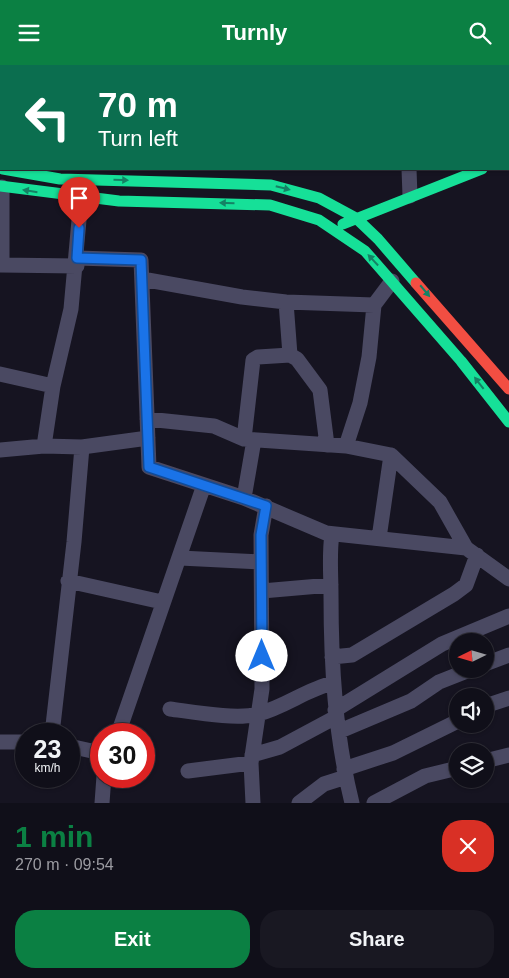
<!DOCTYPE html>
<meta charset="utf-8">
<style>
:root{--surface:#100f19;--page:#191822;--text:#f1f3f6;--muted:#9c9ca2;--line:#302f38;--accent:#0b8043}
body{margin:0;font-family:Helvetica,sans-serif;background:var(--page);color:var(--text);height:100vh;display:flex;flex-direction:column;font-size:19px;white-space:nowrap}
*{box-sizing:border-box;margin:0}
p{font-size:16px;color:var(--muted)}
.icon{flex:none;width:28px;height:28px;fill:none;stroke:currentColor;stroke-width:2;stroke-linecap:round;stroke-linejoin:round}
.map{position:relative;height:738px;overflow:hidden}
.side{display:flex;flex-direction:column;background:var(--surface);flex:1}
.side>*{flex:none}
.guide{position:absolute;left:0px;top:0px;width:510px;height:105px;box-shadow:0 1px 4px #0004,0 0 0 1px var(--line);background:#0b6e4f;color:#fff;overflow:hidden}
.needle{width:32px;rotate:265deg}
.buttons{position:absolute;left:449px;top:568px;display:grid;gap:10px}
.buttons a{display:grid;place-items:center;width:45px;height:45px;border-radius:50%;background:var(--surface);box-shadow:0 1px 4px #0004,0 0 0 1px var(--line);font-size:25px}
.speed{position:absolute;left:15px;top:658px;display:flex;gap:10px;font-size:25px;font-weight:700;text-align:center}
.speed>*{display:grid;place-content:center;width:65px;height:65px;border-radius:50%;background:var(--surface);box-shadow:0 1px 4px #0004,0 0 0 1px var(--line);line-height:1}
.speed small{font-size:12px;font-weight:400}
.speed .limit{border:8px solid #d22;background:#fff;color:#111}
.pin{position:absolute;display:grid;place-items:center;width:42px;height:42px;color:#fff;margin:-51px -21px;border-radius:50% 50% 50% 0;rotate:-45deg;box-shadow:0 0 5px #0007}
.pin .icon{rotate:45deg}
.me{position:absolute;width:55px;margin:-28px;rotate:0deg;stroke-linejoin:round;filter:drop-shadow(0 0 4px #0008)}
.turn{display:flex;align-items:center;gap:18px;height:105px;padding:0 15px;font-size:22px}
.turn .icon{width:65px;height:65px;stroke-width:2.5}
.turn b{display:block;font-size:35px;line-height:42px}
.round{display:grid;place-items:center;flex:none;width:52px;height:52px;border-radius:20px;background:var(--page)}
.headline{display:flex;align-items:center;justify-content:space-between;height:85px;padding:0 15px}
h1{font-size:30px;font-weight:600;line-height:38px;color:var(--accent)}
.action{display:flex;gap:10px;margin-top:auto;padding:10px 15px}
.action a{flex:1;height:58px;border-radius:20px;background:var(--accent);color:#fff;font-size:20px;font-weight:600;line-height:58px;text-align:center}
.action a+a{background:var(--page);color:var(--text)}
header{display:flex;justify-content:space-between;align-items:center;height:65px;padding:0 15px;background:var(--accent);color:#fff;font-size:22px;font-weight:600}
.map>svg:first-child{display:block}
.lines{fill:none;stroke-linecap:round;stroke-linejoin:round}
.street{stroke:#4a4962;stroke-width:15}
.fast{stroke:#16e098;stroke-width:11}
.jam{stroke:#f24e42;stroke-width:11}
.oneway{fill:#158265}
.route-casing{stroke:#114b97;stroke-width:12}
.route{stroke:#1a73e8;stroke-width:9}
</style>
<header><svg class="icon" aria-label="menu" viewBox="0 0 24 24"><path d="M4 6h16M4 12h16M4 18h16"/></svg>Turnly<svg class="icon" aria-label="search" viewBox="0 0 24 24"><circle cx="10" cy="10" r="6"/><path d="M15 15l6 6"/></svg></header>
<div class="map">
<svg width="509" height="738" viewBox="0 0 509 738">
<rect width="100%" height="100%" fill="#161421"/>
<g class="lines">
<path class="street" d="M353 0 364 1
M406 0V1
M491 0V1
M74 1V0
M180 1V0
M0 28H1
M409 104 410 131
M2 122V200
M77 193 141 195 149 402 244 433 326 468 466 483
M0 200 77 201
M142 214 242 232 286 237 374 240
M286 237 290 290 297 294 320 325 327 380
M0 309 53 321
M147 354 214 361 244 374 346 381 391 390 440 437 466 483 509 514
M244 374 253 295 258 292 290 290
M44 381 53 321 71 244 81 133
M346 381 360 338 369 292 374 240 392 216
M0 385 44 381 82 382 148 373
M244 433 254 375
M332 469C329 489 331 509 331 530 331 600 335 670 352 738
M379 473 391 390
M180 493 261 497
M68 516 162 537
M262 526 331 520
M332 592 352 590 454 529 466 520 477 490
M485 599 509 590
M485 641 509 633
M170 644C193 647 237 655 258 649 285 642 307 624 333 618
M335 645 442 579 509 551
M340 666 411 636 439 617 472 604
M52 669 74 477 82 382
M118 669 204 420
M0 677H26
M69 681 101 688
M252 690 280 682 336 652
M485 696 509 690
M344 704 393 688 458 656
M188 706 251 698
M102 738 104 711
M253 738 251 698 262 624 261 470 266 441
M299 738 324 719 346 712
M374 738 425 711 458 703"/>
<path class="fast" d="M3 104 60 114 271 120 319 133 356 153 378 174 416 218
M0 121 119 136 270 140 319 155 365 186 461 296 509 357
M343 159 482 104"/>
<path class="jam" d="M416 218 509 324"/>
</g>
<defs><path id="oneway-solid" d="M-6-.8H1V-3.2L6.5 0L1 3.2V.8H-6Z" transform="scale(1.25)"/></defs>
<g class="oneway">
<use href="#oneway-solid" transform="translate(121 115) rotate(1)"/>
<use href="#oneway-solid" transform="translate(283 123) rotate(14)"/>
<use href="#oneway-solid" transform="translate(30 126) rotate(-171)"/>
<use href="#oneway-solid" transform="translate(227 138) rotate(-178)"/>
<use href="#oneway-solid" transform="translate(373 195) rotate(-133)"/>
<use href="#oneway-solid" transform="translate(425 226) rotate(50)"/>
<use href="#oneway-solid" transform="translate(479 318) rotate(-128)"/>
</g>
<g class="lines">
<g class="route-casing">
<path id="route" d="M79 163 77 193 141 195 149 402 266 441 261 470 262 591"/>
</g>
<use href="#route" class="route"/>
</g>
</svg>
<div class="buttons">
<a><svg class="needle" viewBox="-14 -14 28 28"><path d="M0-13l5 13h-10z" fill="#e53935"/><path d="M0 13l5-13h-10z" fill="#9c9ca2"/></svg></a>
<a><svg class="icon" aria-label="sound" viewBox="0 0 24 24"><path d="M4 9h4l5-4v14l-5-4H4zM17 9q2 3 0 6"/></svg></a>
<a><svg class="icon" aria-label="layers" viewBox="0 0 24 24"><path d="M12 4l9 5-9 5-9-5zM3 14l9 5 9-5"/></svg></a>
</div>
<div class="speed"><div>23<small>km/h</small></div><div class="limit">30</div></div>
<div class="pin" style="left:79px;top:163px;background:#d93025"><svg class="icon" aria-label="arrive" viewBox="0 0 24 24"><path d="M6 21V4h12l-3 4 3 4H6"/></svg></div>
<svg class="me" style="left:262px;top:591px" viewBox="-20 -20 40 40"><circle r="19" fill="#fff"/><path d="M0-13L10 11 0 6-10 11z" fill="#1a73e8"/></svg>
<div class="guide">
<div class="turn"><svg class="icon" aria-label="left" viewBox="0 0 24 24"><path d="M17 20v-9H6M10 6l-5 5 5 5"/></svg><div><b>70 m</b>Turn left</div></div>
</div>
</div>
<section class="side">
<div class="headline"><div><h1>1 min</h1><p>270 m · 09:54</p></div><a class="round" style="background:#d93025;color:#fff"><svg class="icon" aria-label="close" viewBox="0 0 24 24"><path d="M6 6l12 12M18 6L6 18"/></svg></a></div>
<div class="action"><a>Exit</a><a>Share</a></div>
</section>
